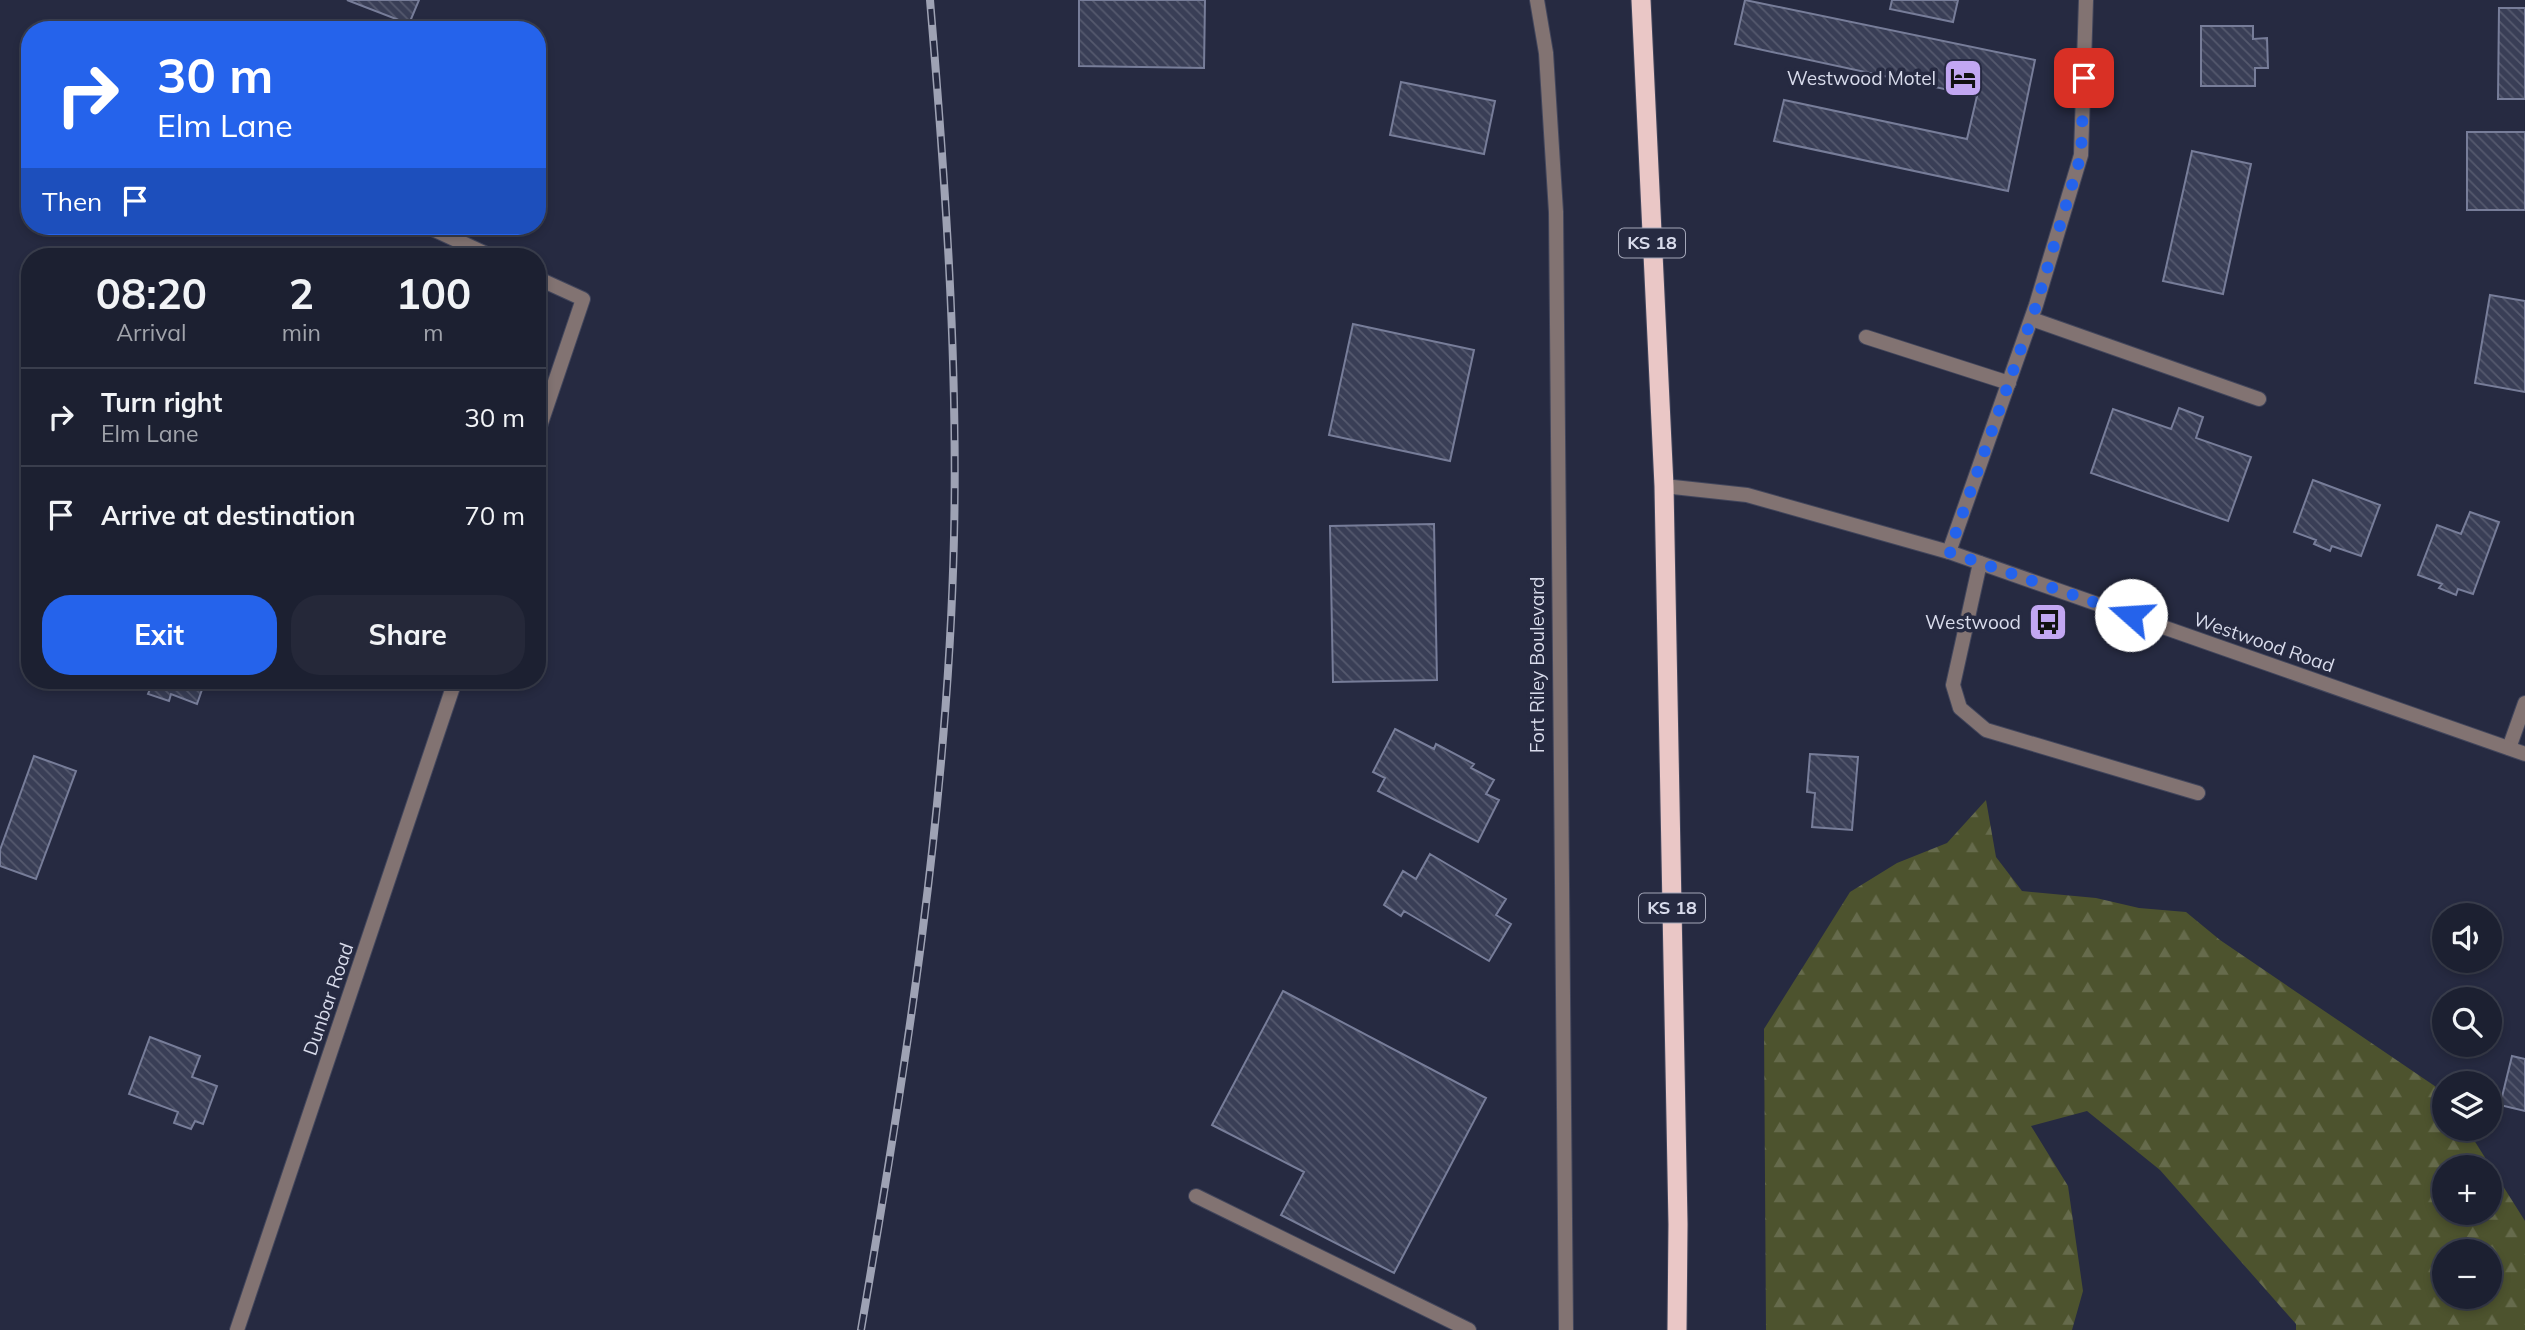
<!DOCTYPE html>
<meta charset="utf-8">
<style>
:root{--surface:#1c2031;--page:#252839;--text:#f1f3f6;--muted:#a0a3ab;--line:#3a3e4d;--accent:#2563eb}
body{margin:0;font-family:Mulish,sans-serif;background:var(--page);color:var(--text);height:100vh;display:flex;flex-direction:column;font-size:26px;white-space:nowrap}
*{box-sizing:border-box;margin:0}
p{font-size:23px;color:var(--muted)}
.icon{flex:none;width:38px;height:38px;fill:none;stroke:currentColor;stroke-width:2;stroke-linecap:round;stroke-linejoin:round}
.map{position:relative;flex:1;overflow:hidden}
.details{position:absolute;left:21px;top:248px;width:525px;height:441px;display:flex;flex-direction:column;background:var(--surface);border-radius:28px;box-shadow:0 4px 10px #0003,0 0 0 2px var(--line)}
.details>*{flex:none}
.top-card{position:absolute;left:21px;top:21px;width:525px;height:214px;border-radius:28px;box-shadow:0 4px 10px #0003,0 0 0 2px var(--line);background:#2563eb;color:#fff;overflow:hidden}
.tools{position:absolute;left:2432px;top:903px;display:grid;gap:14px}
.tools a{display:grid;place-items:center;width:70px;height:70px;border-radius:50%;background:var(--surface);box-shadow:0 4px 10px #0003,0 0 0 2px var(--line);font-size:35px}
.pin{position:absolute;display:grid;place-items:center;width:60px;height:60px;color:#fff;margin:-30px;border-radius:14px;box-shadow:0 4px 10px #0006}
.me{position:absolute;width:77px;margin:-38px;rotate:289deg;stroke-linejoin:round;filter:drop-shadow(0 0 5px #0008)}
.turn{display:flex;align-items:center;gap:24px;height:147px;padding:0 21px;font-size:32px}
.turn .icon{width:91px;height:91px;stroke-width:2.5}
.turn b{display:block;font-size:49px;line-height:60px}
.then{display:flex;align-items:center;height:66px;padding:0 21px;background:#0003;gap:14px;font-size:26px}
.eta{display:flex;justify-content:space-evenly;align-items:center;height:119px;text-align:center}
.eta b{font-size:42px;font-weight:700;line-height:49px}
.action{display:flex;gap:14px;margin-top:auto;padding:14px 21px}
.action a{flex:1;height:80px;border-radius:28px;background:var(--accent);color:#fff;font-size:28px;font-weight:700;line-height:80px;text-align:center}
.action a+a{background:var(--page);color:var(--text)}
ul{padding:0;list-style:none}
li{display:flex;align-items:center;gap:21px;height:98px;padding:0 21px;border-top:2px solid var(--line)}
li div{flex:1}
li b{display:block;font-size:26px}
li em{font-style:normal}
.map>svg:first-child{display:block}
.forest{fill:url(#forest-firs);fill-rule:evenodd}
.building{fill:url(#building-back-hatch);stroke:#777d99;stroke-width:2}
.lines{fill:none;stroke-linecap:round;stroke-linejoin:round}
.service-casing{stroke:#42465c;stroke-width:16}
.minor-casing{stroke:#42465c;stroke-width:16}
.tertiary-casing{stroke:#42465c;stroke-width:16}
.trunk-casing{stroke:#42465c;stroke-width:21}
.service{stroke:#827372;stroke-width:14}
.minor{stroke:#827372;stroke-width:14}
.tertiary{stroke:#827372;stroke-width:14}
.trunk{stroke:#eac7c6;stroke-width:19}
.rail-casing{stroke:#9ea2b4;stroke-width:8}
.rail{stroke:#262a41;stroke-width:5;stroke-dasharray:16;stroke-linecap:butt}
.route{stroke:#2563eb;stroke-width:12;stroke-dasharray:0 21.6}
.labels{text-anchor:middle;stroke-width:7;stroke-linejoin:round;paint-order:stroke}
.shield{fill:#262a41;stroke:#a3a6b8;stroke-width:2}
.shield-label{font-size:18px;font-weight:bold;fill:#d8dbeb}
.poi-label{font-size:19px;fill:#d8dbeb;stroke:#262a41;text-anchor:end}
.street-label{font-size:19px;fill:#d8dbeb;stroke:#262a41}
</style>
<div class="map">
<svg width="2525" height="1330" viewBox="0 0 2525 1330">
<defs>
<pattern id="forest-firs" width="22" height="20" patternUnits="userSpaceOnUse" patternTransform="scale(1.75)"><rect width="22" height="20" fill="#4d532e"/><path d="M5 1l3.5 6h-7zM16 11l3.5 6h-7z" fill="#666b4c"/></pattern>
<pattern id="building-back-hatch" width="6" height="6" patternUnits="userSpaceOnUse" patternTransform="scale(1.75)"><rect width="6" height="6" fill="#393e56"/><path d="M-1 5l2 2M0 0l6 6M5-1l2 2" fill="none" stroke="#55596e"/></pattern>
</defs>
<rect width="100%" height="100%" fill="#262a41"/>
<path class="forest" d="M1986 800 1996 857 2022 891 2096 898 2139 908 2186 912 2220 940 2445 1093V1129H2467L2525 1221V1330H2296V1324L2160 1170 2087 1111 2031 1126 2068 1186 2083 1291 2072 1330H1766L1764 1029 1850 892 1897 863 1947 843ZM2445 1167H2490V1213H2445ZM2445 1251H2490V1297H2445Z"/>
<path class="building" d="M347 0H419L409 24Z
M1079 0H1205L1204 68 1079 66Z
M1745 0 2035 60 2008 191 1774 141 1784 100 1967 139 1977 96 1735 44Z
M1892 0H1958L1953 22 1890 9Z
M2499 8H2525V99H2498Z
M2201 26H2253V39L2267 38 2268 68H2255V86H2201Z
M1401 82 1495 101 1484 154 1390 135Z
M2467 132H2525V210H2467Z
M2192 151 2251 164 2223 294 2163 281Z
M2490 295 2525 301V392L2475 383Z
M1353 324 1474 350 1450 461 1329 435Z
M2179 408 2203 417 2196 438 2251 457 2228 521 2091 473 2113 409 2171 429Z
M2313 480 2380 505 2361 556 2332 546 2330 551 2314 544 2316 540 2294 532Z
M2470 512 2499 522 2473 594 2458 589 2456 595 2439 588 2442 584 2418 575 2437 525 2461 534Z
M1434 524 1437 680 1333 682 1330 526Z
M127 681H205L197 704 171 694 169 701 148 694 150 689Z
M1395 729 1434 749 1436 744 1474 764 1471 768 1494 780 1486 794 1499 800 1478 842 1378 791 1385 778 1373 772Z
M1810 754 1858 757 1852 830 1812 827 1815 793 1807 792Z
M34 756 76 771 36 879 0 866V850Z
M1430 854 1506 899 1496 915 1511 924 1489 961 1404 911 1401 916 1384 905 1403 871 1416 879Z
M1283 991 1486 1098 1394 1273 1281 1215 1304 1172 1212 1125Z
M150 1037 200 1056 192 1077 217 1086 203 1124 195 1121 191 1129 174 1123 178 1112 129 1094Z
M2512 1056 2525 1059V1111L2500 1105Z"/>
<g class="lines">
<g class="service-casing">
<path id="service" d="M2032 319 2259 399
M1866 337 2009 383
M1980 563 1953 685 1960 708 1986 730 2198 793
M1196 1196 1469 1330"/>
</g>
<g class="minor-casing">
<path id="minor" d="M1537 0 1546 53 1556 212 1566 1330
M426 226 493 257
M537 278 583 299 537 435
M1949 552 2036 305 2081 155 2086 0
M2509 748 2525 703
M237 1330 455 681"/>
</g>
<g class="tertiary-casing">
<path id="tertiary" d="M1664 486 1747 495 1949 552 2525 754"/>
</g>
<g class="trunk-casing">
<path id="trunk" d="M1641 0 1664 486 1678 1224 1677 1330"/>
</g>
<use href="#service" class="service"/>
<use href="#minor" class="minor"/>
<use href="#tertiary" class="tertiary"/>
<use href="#trunk" class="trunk"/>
<g class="rail-casing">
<path id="rail" d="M861 1330C906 1067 948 804 954 537 958 358 945 178 930 0"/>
</g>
<use href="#rail" class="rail"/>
</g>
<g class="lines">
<path class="route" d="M2084 78 2081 155 2036 306 1949 552 2131 615"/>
</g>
<defs>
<g id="hotel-square" transform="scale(2.0125)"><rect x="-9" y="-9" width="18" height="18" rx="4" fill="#c2a7f2" stroke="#262a41"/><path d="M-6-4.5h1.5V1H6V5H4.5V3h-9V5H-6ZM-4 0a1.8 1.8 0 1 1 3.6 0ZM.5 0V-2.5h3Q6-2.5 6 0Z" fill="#111"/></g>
<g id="bus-square" transform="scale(2.0125)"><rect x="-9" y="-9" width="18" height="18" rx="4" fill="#c2a7f2" stroke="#262a41"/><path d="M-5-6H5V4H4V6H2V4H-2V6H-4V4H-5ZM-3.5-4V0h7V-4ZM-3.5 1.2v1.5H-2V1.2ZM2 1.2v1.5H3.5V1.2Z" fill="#111"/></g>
</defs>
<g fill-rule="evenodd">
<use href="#hotel-square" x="1963" y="78"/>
<use href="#bus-square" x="2048" y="622"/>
</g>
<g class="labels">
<g class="shield">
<rect x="1619" y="228.5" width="66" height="29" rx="5"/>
<rect x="1639" y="893.5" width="66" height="29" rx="5"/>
</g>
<g class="shield-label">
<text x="1652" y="249">KS 18</text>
<text x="1672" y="914">KS 18</text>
</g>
<g class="poi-label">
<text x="1936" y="85">Westwood Motel</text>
<text x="2021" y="629">Westwood</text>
</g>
<g class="street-label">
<text transform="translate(2264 642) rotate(19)" y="7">Westwood Road</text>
<text transform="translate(1537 665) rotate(-90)" y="7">Fort Riley Boulevard</text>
<text transform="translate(328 999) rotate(-71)" y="7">Dunbar Road</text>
</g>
</g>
</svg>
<div class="tools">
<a><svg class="icon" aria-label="sound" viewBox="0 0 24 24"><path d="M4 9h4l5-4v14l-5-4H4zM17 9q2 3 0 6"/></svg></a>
<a><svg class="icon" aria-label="search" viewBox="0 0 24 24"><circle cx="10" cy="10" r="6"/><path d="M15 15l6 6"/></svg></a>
<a><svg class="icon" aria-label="layers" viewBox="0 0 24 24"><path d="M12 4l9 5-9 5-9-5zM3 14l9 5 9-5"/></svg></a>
<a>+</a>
<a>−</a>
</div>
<div class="pin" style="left:2084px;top:78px;background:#d93025"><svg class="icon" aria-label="arrive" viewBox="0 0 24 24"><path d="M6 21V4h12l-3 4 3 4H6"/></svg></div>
<svg class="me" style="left:2131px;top:615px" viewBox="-20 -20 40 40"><circle r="19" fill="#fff"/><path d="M0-13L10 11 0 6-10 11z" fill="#2563eb"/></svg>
<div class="top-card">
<div class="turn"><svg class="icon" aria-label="right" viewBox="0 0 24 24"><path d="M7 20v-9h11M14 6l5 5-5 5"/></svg><div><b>30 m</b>Elm Lane</div></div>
<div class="then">Then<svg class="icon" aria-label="arrive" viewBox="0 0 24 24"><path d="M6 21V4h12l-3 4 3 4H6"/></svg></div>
</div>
<section class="details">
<div class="eta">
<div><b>08:20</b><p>Arrival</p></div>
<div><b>2</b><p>min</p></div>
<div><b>100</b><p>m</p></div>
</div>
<ul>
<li><svg class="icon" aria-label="right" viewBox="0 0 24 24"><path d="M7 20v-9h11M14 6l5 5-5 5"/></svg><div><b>Turn right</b><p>Elm Lane</p></div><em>30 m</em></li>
<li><svg class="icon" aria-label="arrive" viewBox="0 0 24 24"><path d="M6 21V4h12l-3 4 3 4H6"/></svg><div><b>Arrive at destination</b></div><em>70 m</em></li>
</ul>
<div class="action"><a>Exit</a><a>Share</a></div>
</section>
</div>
